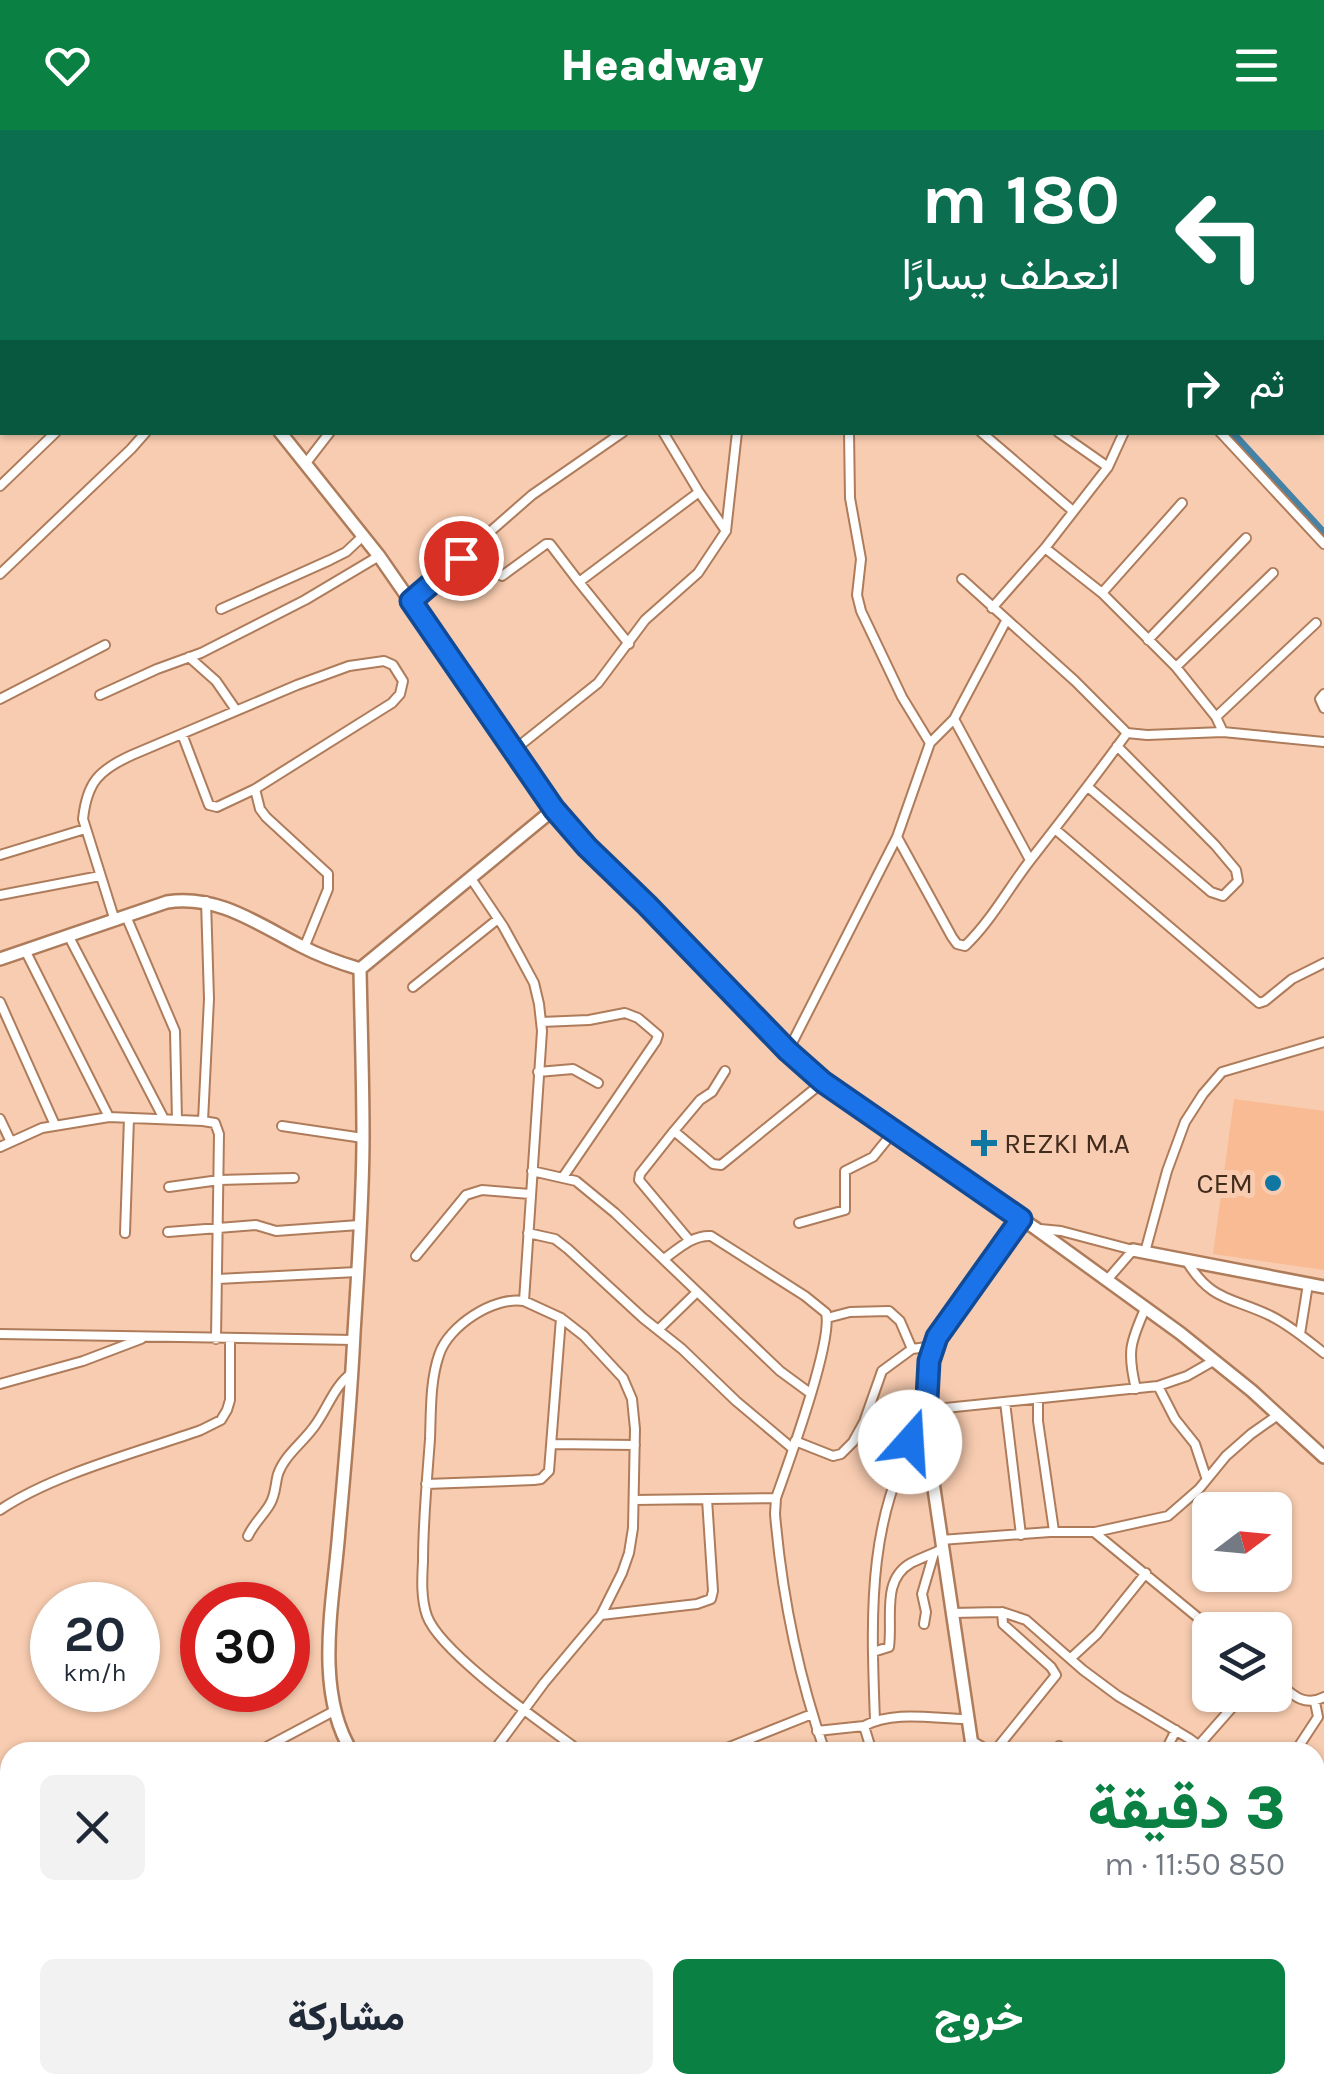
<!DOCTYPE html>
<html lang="ar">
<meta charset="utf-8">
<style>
:root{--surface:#fff;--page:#f2f2f3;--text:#1f2937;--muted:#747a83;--accent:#0b8043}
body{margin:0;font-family:Karla,Vazirmatn,sans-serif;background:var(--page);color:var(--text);direction:rtl;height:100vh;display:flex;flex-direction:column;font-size:38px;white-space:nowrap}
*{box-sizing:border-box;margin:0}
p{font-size:32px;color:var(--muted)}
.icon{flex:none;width:55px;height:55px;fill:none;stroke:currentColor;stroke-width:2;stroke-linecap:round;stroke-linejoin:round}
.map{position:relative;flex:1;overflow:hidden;direction:ltr}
.side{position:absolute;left:0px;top:1612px;width:1325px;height:352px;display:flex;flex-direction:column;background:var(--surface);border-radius:30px 30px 0 0;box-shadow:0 2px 8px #0004;direction:rtl}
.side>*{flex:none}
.hud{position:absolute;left:0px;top:0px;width:1325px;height:305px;box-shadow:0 2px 8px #0004;direction:rtl;background:#0b6e4f;color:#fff;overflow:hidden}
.needle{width:65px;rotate:74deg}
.buttons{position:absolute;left:1192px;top:1362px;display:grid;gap:20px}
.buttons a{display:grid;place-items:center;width:100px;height:100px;border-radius:15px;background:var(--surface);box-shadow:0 2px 8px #0004;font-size:50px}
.speed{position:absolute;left:30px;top:1452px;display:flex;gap:20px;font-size:50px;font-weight:700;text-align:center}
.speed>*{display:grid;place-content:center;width:130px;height:130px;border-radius:50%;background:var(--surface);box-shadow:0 2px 8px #0004;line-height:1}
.speed small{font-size:25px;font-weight:400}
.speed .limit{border:15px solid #d22;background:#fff;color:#111}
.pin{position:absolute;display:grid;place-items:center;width:85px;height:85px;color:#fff;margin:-42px;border:5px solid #fff;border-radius:50%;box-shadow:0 2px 10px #0007}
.me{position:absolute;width:110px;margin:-55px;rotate:19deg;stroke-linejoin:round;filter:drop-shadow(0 0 8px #0008)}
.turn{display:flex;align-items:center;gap:35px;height:210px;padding:0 40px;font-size:45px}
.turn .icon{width:130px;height:130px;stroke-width:2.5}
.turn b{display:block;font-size:70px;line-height:85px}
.then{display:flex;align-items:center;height:95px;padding:0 40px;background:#0003;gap:20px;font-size:38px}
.round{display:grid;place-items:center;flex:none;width:105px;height:105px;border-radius:15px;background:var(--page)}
.headline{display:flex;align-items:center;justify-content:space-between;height:170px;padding:0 40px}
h1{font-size:60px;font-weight:800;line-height:75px;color:var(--accent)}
.action{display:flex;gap:20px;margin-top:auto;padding:20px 40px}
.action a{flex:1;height:115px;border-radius:15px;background:var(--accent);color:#fff;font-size:40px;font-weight:800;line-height:115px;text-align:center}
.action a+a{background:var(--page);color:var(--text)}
header{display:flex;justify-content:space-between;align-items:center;height:130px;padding:0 40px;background:var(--accent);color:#fff;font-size:45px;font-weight:800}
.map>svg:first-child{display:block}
.built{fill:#f8bb94}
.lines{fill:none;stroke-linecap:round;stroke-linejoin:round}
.canal{stroke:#4483a5;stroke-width:10}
.street-casing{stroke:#ae7c5b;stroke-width:12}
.secondary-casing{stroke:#ae7c5b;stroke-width:16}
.street{stroke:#fff;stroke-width:8}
.secondary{stroke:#fff;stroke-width:11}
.rail{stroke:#795d4a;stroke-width:2.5;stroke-dasharray:5 10;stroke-linecap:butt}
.route-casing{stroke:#114b97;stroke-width:25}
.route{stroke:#1a73e8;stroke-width:18}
.poi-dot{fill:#1077a3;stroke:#f8ccb0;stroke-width:4}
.labels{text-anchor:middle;stroke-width:10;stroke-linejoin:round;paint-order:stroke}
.poi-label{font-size:28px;fill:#402b1d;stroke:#f8ccb0;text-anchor:start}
</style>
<header><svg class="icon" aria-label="menu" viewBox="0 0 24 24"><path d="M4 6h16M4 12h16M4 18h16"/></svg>Headway<svg class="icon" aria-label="heart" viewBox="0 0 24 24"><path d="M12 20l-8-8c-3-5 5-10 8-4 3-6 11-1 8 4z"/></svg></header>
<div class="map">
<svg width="1324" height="1963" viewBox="0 0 1324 1963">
<rect width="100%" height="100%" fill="#f8ccb0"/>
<path class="built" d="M1234 969 1324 981V1140L1213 1124Z"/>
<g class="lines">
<path class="canal" d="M673 0 675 2
M1230 302 1324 405"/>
<g class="street-casing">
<path id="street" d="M354 0 359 2
M463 0 465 2
M526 0 529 2
M267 2V0
M387 2 389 0
M584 2 586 0
M0 40 2 37
M0 160 2 158
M663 302 699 362 726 401
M849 302 850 368 861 429 857 465 861 481 902 567 930 613
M981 302 1073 381
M1058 302 1108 337
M1220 302 1324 414
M306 333 330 302
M0 356 56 302
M474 415 498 444 502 446 546 414H550L579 452
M1045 418 1102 463 1176 537 1216 587 1223 602
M0 444 131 319 146 302
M962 449 1075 551 1127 603 1147 605 1223 602 1324 612
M1102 463 1182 373
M411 471 532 365 623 302
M992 478 1045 418 1108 337 1124 302
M221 479 330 430 346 422 363 406
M1148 510 1246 408
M629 514 579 452 699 362
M189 527 216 551 236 580
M1176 537 1273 443
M1324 564 1320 569 1324 578
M100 565 157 539 201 523 305 470 379 426
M0 569 105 515
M1216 587 1316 493
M954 589 1030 730
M182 604 209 675 217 677 255 659
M514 620 598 553 645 490 698 443 726 401 737 302
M1088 657 1211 762 1223 766 1238 751 1236 740 1215 715 1117 616
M1056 700 1259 873 1265 871 1292 849 1324 833
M897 707 952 807 957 814 965 816C992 790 1009 757 1032 728 1064 687 1096 646 1127 603
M0 725 85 699
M470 747 503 796 520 827 534 853 539 874 542 901 524 1171C494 1166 448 1196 439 1225 430 1251 431 1283 430 1309 427 1350 423 1391 423 1432 422 1449 421 1469 427 1486 441 1524 545 1595 581 1622
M0 765 100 746
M126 786 175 901 177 990
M115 791 83 689C87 652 99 640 132 625L297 555 349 536 384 531 393 535 403 551 400 564 392 573 255 659 260 679 266 687 328 744V759L304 818
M68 805 164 989
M25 820 109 987
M413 857 498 789
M0 872 55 995
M541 892 589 890 625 883 638 888 658 905 656 911 563 1047
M788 921 897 707 930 613 954 589 1006 491
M538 942 573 939 598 953
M0 989 11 1012
M203 991 209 869 206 771
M282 996 363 1008
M674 1001 700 970 712 962 725 941
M0 1017 42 998 109 987 203 991 215 993 219 1004 216 1209
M532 1041 576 1051 615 1083 780 1241 810 1263
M169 1057 219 1050 294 1048
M799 1093 845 1080V1041L873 1027 894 1001
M1040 1099 1061 1101 1133 1120 1107 1150
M168 1102 256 1095 276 1101 359 1095
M125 1103 129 988
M528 1103 555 1109 568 1119 643 1188 682 1219 736 1271 792 1318
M690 1111 639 1050 640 1044 674 1001 713 1034 721 1035 823 952
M1145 1122 1167 1041 1185 992 1203 964 1222 942 1324 912
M416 1126 466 1065 482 1060 530 1064
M664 1129C678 1119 692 1105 711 1106L805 1166 826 1183C833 1212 788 1334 776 1368L775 1384C782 1466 798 1545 825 1622
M1186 1130C1211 1172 1232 1167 1271 1186 1291 1196 1307 1210 1324 1223
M218 1149 357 1142
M827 1188 850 1182 889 1181 900 1191 912 1219
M658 1200 697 1162
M0 1204 354 1210
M1300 1204 1308 1154
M0 1254 83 1231 141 1209
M1158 1256 1175 1289 1195 1314 1206 1347
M1136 1259C1127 1222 1130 1213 1145 1179
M1038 1269V1291L1054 1401
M1005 1272 1021 1405
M926 1280 1158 1256 1187 1246 1215 1230
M795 1311 833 1326 841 1324 853 1312 864 1292 882 1241 912 1219 934 1216
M552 1314 635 1315
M426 1354 534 1350 541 1349 549 1341 561 1188
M634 1370 776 1368
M0 1380C53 1344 139 1322 201 1300L221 1290 227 1280 230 1270V1209
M1095 1402 1168 1386 1199 1359 1226 1326 1251 1304 1278 1285
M248 1406C254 1393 263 1386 270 1374 276 1364 275 1354 278 1344 285 1324 305 1311 316 1294 328 1277 335 1255 352 1243
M941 1410 1050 1402H1094L1213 1500
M952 1483 1002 1482 1026 1490 1083 1540 1118 1566 1190 1609 1208 1622
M601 1485 697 1474 711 1469 713 1461 707 1369
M924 1494 926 1482 922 1464 934 1423
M873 1522 889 1517C893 1488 881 1450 911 1433 921 1428 932 1424 942 1419
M1071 1528 1097 1504 1146 1443
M1275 1550C1291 1563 1303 1578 1324 1567
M875 1591C871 1482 866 1382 926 1287
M864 1596C895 1580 934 1589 968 1589
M817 1601 864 1596 872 1622
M972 1611 991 1622
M1199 1615 1243 1565
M257 1622 334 1581
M493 1622 544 1553 601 1485 622 1443 629 1423 633 1398 635 1299 632 1269 623 1248 584 1206 561 1188 524 1171
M717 1622 812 1584
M994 1622 1056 1545 1051 1537 1003 1494 1002 1482
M1054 1622 1059 1616
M1165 1622 1176 1600
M1295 1622 1318 1587 1315 1572
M1315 1719 1324 1706
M1315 1733 1324 1740
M1315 1790 1324 1779
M0 1842 10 1837
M1315 1869 1324 1864
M272 1955 277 1963
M478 1955 479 1963
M1204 1955 1216 1960
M101 1963 106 1955
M177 1963 187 1955
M336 1963 352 1955
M900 1963 902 1955
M1013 1963 1019 1955
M1132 1963 1144 1955"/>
</g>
<g class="secondary-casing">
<path id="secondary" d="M24 0 27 2
M280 302 379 426 554 679 587 717 647 775 788 921 823 952 928 1027 1035 1098 1180 1203 1252 1261 1324 1327
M0 829 167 772C217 764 258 794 301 816 320 826 340 833 360 839L554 679
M1133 1120 1324 1157
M352 1622C313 1560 334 1469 339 1400 345 1334 351 1269 354 1203 358 1138 363 1072 363 1006 363 951 361 895 360 839
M973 1622 929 1325C926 1294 923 1262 929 1232 937 1190 995 1125 1021 1089
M611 1955 618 1963
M1083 1955 1087 1963
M759 1963 770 1955"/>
</g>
<use href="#street" class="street"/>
<use href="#secondary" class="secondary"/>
<path class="rail" d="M1044 0 1047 2
M1322 261 1324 262"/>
</g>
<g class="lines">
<g class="route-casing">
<path id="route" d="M461 428 411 471 554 679 587 717 647 775 788 921 823 952 1021 1089 937 1207 929 1231 926 1287 910 1312"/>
</g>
<use href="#route" class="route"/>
</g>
<g class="poi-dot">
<path d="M979 998h10v10h10v10h-10v10h-10v-10h-10v-10h10z"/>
<circle cx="1273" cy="1053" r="10"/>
</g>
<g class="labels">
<g class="poi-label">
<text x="1004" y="1023">REZKI M.A</text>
<text x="1253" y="1063" text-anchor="end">CEM</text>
</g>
</g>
</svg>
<div class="buttons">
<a><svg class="needle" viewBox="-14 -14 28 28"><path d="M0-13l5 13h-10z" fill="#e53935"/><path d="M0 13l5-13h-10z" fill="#747a83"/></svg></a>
<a><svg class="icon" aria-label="layers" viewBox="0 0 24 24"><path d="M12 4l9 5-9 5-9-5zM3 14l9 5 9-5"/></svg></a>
</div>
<div class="speed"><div>20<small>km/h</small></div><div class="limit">30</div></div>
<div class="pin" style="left:461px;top:428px;background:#d93025"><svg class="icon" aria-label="arrive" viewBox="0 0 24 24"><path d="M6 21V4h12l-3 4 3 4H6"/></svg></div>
<svg class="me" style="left:910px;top:1312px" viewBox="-20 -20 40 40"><circle r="19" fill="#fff"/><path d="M0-13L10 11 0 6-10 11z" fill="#1a73e8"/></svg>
<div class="hud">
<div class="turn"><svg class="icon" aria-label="left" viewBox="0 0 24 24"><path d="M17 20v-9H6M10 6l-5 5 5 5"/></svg><div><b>180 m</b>انعطف يسارًا</div></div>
<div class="then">ثم<svg class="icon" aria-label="right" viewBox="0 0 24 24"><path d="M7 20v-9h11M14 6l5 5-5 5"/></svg></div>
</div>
<section class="side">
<div class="headline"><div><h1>3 دقيقة</h1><p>850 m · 11:50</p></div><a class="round"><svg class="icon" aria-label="close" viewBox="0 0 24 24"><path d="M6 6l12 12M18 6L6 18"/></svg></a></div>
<div class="action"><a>خروج</a><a>مشاركة</a></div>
</section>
</div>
